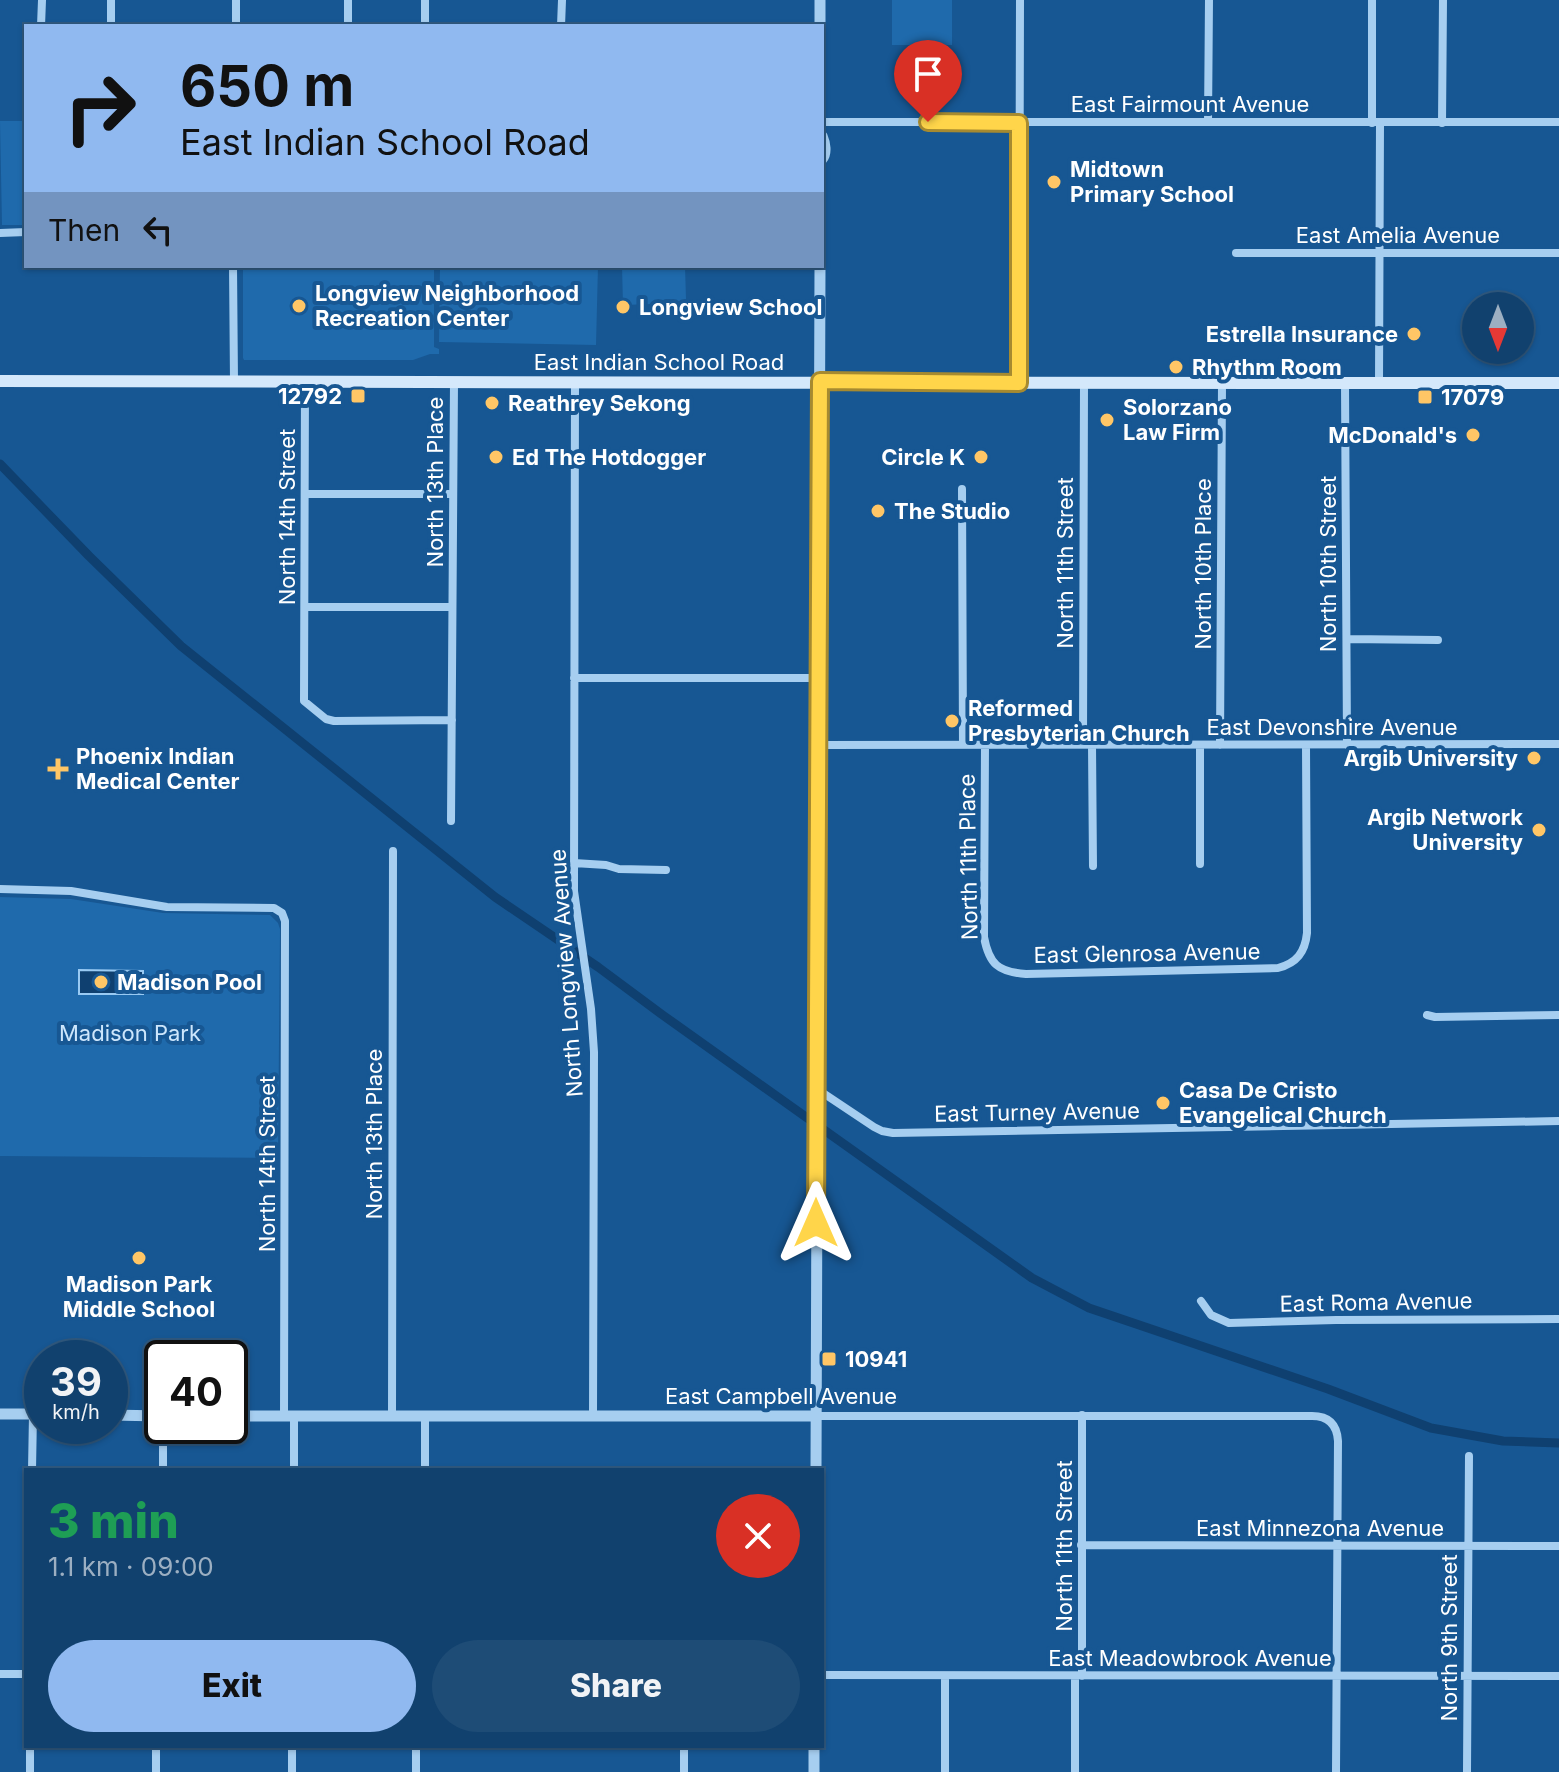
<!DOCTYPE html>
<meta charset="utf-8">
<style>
:root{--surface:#11416e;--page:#1e4c76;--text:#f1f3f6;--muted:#9cafc2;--line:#305a81;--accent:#90b9f0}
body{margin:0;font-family:Inter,sans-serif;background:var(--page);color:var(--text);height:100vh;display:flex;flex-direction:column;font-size:30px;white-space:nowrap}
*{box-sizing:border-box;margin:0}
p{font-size:26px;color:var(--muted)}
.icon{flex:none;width:44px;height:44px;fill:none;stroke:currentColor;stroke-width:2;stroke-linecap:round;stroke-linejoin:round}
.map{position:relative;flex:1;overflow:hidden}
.panel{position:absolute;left:24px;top:1468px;width:800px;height:280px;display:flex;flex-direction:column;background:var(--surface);border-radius:0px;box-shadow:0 2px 6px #0004,0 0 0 2px var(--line)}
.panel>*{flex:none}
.guide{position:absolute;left:24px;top:24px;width:800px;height:244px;border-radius:0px;box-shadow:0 2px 6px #0004,0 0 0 2px var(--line);background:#90b9f0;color:#111;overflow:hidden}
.needle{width:52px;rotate:180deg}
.controls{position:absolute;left:1462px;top:292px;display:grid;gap:16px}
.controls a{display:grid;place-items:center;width:72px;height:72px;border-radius:50%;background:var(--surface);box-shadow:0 2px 6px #0004,0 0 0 2px var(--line);font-size:40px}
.speed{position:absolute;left:24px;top:1340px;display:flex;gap:16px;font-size:40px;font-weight:700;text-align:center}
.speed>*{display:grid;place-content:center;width:104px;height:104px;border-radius:50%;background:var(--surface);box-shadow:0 2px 6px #0004,0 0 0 2px var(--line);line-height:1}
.speed small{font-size:20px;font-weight:400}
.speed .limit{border:4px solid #111;border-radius:12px;background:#fff;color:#111}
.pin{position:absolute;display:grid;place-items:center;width:68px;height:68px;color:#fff;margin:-82px -34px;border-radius:50% 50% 50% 0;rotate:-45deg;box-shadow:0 0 8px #0007}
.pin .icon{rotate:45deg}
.me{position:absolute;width:88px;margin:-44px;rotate:0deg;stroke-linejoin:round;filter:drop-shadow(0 0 6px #0008)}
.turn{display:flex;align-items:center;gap:28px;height:168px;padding:0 24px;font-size:36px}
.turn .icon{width:104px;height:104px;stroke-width:2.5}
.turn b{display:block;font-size:56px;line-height:68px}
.then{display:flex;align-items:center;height:76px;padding:0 24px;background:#0003;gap:16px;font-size:30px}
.round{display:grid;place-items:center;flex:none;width:84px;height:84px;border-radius:42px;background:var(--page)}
.summary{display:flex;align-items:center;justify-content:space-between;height:136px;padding:0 24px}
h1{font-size:48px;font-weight:800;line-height:60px;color:#1e9e55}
.button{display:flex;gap:16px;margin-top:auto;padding:16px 24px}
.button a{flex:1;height:92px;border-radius:48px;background:var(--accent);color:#111;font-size:32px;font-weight:800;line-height:92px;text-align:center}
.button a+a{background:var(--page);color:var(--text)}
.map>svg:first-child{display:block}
.green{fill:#1f6aac}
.water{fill:#0f4070;stroke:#99caf3;stroke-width:2}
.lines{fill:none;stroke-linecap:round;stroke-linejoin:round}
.canal{stroke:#0f4070;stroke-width:9}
.minor{stroke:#a6cef0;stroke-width:8}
.tertiary{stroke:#a6cef0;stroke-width:11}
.secondary{stroke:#d4e8fb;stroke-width:12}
.route-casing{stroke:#a68a30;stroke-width:20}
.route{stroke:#ffd54a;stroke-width:14}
.poi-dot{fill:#ffc666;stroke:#175793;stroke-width:3}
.labels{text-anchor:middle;stroke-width:8;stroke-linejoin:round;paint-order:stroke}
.street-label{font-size:22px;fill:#fff;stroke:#175793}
.poi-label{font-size:22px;font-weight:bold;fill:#fff;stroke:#175793;text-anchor:start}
.park-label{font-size:22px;fill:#cde6fc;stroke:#175793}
</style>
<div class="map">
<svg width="1559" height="1772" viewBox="0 0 1559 1772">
<rect width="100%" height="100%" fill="#175793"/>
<path class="green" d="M892 0H952V45H892Z
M0 121H26V225H2Z
M243 266H434V347L439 349V354H430L413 360H244L243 358Z
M440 266H598L596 345 439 342Z
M622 266H685L686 299 681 303 623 305Z
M0 897 71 899 163 913 270 915 278 923 280 929 278 1158 0 1156Z"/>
<path class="water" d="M79 970 143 971V994H79Z"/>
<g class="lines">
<path class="canal" d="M0 464 89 556 181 646 495 897 598 967 664 1016 1032 1278 1089 1308 1328 1389 1431 1428 1503 1441 1559 1443"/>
<path class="minor" d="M236 0V26
M1372 0V123
M41 26 42 0
M111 26V0
M348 26V0
M425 26V0
M561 26 562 0
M822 122H1559
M1208 122 1209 0
M1442 123 1443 0
M0 233 26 232
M1236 253H1559
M233 266 234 382
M305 382 304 701 326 719 334 721 452 720
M575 383 574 891 591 1009 594 1052 593 1416
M1019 383 1020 0
M1345 383 1347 745
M1379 383 1380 123
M962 489 963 745
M305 494H453
M305 607H452
M1347 639 1438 640
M574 678H818
M1083 744 1084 382
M818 745 1559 744
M985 745 984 937C989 964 998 972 1026 974L1278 968C1297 963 1305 952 1307 933L1306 746
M1092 745 1093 866
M1200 745V864
M1220 745 1222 383
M451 821 454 382
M574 863 606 865 619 869 666 870
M0 889 71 891 167 907 274 908 282 913 285 921 284 1416
M1427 1015 1435 1017 1559 1015
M817 1089 874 1127 882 1131 893 1133 1559 1121
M1201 1301 1211 1315 1229 1323 1336 1320 1559 1319
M392 1416 393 851
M816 1416H1312C1328 1416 1337 1424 1338 1441L1336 1772
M32 1470 33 1414
M163 1470V1426
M294 1470V1416
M425 1470V1416
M1081 1545 1559 1546
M0 1674H26
M822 1675 1559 1676
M945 1676V1772
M1082 1676V1415
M30 1772V1746
M156 1772V1746
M292 1772V1746
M416 1772V1746
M684 1772V1746
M1075 1772V1676
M1467 1772 1469 1456"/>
<path class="tertiary" d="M820 26V0
M822 136C825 143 827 153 822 159
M0 1414H42
M110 1415 162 1416
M230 1416H816
M816 1470 820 266
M814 1746V1772"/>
<path class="secondary" d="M0 381C520 383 1039 383 1559 383"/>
</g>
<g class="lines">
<g class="route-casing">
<path id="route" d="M816 1223 820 381 1019 383V123L928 122"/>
</g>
<use href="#route" class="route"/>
</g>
<g class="poi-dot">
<circle cx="1054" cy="182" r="8"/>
<circle cx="299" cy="306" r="8"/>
<circle cx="623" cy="307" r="8"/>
<circle cx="1414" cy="334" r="8"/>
<circle cx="1176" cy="367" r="8"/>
<rect x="350" y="388" width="16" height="16" rx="4"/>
<rect x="1417" y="389" width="16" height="16" rx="4"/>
<circle cx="492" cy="403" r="8"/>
<circle cx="1107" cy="420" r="8"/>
<circle cx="1473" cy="435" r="8"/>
<circle cx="496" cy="457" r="8"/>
<circle cx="981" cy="457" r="8"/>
<circle cx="878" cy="511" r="8"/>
<circle cx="952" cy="721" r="8"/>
<circle cx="1534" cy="758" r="8"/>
<path d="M54 757h8v8h8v8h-8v8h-8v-8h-8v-8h8z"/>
<circle cx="1539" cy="830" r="8"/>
<circle cx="101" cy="982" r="8"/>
<circle cx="1163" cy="1103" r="8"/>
<circle cx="139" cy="1258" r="8"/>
<rect x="821" y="1351" width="16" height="16" rx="4"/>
</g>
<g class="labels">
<g class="street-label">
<text x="1190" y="112">East Fairmount Avenue</text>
<text x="1398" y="243">East Amelia Avenue</text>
<text x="659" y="370">East Indian School Road</text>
<text transform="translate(435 482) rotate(-90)" y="8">North 13th Place</text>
<text transform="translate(287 517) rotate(-90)" y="8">North 14th Street</text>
<text transform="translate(1065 563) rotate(-90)" y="8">North 11th Street</text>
<text transform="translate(1203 564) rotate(-90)" y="8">North 10th Place</text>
<text transform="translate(1328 564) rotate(-90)" y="8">North 10th Street</text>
<text x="1332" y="735">East Devonshire Avenue</text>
<text transform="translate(968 857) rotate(-91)" y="8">North 11th Place</text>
<text transform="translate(1147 953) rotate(-1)" y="8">East Glenrosa Avenue</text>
<text transform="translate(566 973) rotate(-94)" y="8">North Longview Avenue</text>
<text transform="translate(1037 1112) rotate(-1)" y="8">East Turney Avenue</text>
<text transform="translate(374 1134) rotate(-90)" y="8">North 13th Place</text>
<text transform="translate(267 1164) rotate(-90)" y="8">North 14th Street</text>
<text transform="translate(1376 1302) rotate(-1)" y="8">East Roma Avenue</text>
<text x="781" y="1404">East Campbell Avenue</text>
<text x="1320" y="1536">East Minnezona Avenue</text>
<text transform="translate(1064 1546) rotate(-90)" y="8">North 11th Street</text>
<text transform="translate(1449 1638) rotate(-90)" y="8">North 9th Street</text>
<text x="1190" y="1666">East Meadowbrook Avenue</text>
</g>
<g class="poi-label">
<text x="1070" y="177">Midtown<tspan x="1070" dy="25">Primary School</tspan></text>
<text x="315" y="301">Longview Neighborhood<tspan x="315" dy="25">Recreation Center</tspan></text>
<text x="639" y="315">Longview School</text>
<text x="1398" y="342" text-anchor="end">Estrella Insurance</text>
<text x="1192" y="375">Rhythm Room</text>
<text x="342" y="404" text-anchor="end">12792</text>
<text x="1441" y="405">17079</text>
<text x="508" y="411">Reathrey Sekong</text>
<text x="1123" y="415">Solorzano<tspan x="1123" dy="25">Law Firm</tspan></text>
<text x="1457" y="443" text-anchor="end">McDonald's</text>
<text x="512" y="465">Ed The Hotdogger</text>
<text x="965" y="465" text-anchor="end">Circle K</text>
<text x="894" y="519">The Studio</text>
<text x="968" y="716">Reformed<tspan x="968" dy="25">Presbyterian Church</tspan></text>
<text x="76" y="764">Phoenix Indian<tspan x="76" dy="25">Medical Center</tspan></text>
<text x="1518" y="766" text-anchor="end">Argib University</text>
<text x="1523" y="825" text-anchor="end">Argib Network<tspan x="1523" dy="25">University</tspan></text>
<text x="117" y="990">Madison Pool</text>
<text x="1179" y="1098">Casa De Cristo<tspan x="1179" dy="25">Evangelical Church</tspan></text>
<text x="139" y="1292" text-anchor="middle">Madison Park<tspan x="139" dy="25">Middle School</tspan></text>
<text x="845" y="1367">10941</text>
</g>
<g class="park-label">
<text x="130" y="1041">Madison Park</text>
</g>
</g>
</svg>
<div class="controls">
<a><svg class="needle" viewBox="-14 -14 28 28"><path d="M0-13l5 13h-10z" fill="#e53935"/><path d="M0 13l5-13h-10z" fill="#9cafc2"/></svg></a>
</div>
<div class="speed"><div>39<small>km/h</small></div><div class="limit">40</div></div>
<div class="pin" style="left:928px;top:122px;background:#d93025"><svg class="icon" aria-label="arrive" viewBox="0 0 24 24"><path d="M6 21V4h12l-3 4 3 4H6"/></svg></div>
<svg class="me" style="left:816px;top:1223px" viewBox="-20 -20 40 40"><path d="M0-17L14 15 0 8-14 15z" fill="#ffd54a" stroke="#fff" stroke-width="4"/></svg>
<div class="guide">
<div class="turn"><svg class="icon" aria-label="right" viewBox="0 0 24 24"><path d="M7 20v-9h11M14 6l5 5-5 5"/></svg><div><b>650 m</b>East Indian School Road</div></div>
<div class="then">Then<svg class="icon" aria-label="left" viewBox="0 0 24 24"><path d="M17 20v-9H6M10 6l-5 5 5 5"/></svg></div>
</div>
<section class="panel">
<div class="summary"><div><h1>3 min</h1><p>1.1 km · 09:00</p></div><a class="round" style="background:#d93025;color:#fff"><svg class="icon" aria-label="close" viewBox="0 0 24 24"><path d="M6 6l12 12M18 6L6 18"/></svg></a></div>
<div class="button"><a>Exit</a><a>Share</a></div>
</section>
</div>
